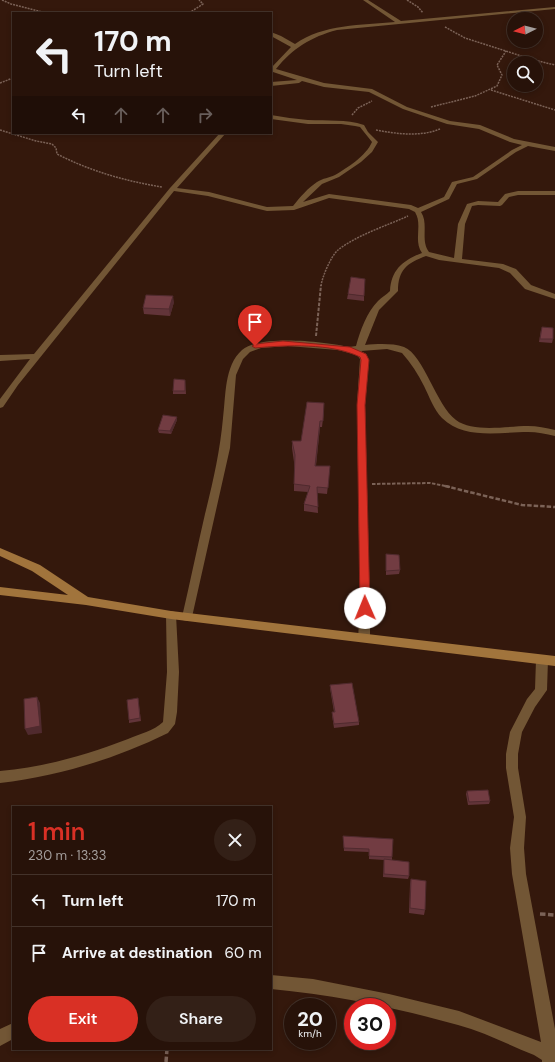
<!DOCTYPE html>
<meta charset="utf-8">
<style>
:root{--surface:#271209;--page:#332017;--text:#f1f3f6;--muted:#a49e9c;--line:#43322a;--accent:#d93025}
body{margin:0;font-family:"DM Sans",sans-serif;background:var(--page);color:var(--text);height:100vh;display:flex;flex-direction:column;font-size:15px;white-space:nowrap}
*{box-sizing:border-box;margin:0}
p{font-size:13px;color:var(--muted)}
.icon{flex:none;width:22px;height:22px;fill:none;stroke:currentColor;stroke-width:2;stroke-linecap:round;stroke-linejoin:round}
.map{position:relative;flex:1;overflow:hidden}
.panel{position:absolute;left:12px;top:806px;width:260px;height:244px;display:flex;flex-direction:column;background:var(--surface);border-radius:0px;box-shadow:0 2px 6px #0003,0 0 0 1px var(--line)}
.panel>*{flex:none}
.guide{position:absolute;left:12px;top:12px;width:260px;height:122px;border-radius:0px;box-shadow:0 2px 6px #0003,0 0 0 1px var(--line);background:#271209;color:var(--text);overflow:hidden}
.needle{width:26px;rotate:264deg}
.tools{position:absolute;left:507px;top:12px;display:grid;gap:8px}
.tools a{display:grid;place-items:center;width:36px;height:36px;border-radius:50%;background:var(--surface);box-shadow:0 2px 6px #0003,0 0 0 1px var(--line);font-size:20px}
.speed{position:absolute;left:284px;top:998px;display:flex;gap:8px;font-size:20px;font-weight:700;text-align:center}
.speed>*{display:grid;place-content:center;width:52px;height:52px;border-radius:50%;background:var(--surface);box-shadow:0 2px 6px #0003,0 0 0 1px var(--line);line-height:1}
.speed small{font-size:10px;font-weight:400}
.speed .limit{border:6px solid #d22;background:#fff;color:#111}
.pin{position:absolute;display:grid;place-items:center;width:34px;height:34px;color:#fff;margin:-41px -17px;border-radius:50% 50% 50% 0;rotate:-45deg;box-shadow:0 0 4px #0007}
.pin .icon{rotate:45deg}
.me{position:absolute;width:44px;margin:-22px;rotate:359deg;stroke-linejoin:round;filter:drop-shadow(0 0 3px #0008)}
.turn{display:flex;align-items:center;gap:14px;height:84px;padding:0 16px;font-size:18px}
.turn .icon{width:52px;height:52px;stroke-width:2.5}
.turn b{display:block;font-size:28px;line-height:34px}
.lanes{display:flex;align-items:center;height:38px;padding:0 16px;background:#0003;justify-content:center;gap:20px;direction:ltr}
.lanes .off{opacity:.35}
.round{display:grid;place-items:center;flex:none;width:42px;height:42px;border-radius:21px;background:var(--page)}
.head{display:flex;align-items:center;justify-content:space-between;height:68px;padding:0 16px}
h1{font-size:24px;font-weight:600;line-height:30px;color:var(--accent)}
.button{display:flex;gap:8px;margin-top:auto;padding:8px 16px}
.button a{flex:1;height:46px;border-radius:24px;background:var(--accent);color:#fff;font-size:16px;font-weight:600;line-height:46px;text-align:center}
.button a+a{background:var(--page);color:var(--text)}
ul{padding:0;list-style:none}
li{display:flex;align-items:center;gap:12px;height:52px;padding:0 16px;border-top:1px solid var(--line)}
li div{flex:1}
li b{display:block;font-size:15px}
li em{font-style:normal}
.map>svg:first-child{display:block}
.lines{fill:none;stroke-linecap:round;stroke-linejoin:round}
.path-far3{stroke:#7b6257;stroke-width:1.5;stroke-dasharray:2 1;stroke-linecap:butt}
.path-far2{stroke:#7b6257;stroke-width:2;stroke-dasharray:3.5 1.5;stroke-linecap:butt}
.path-far1{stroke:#7b6257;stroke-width:2.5;stroke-dasharray:4.5 2;stroke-linecap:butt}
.path{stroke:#7b6257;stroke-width:3.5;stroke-dasharray:5.5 2.5;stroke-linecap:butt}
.street{fill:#725635;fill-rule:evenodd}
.secondary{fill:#a1743c;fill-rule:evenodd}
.wall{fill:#623439}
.shaded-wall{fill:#502a2e}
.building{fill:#723c42;stroke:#502a2e}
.route{fill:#d93025;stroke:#8d1f18}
</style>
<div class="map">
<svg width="555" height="1062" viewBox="0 0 555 1062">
<rect width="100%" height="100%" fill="#34180c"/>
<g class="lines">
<path class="path-far3" d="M2 0 11 4 46 13
M407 0 418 7 423 13
M189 13 203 4 199 0
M445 27 465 38 534 60 555 65
M0 83 13 78
M491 90 555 110
M431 107 475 96 497 86 502 75 497 65 506 51
M352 115 358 108 372 101
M0 130 36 141 52 144 56 148 57 154C90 171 125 181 162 187
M376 130C397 134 420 137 440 129
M321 286C322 277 331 256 338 250 357 235 386 226 408 216"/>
<path class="path-far2" d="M316 336 321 285
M372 484 430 483 450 487"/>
<path class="path-far1" d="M445 486 522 505 555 507"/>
<path class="path" d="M540 914 555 915
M166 1062 167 1049"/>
<path class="street" d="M363 0H368L401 21 555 7V9L337 30C311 37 293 48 276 69L324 83 372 89 407 107 450 121 480 125 514 139 555 147V151L528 146 516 152 477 179 457 184 449 199 421 212C429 224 420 240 429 252L454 258 458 224 467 204 478 201 498 202 505 194 518 191H555V195H518L509 197 502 205 500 206 478 205 472 206 465 224 462 259 503 264 516 269 531 285 555 294V299L525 289 510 273 499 268 439 260 426 256C407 263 398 270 398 291L379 310 365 345C377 344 392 343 404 347 424 355 436 405 456 420 473 433 508 426 528 426 537 426 546 428 555 430V436C546 434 537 432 528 432 500 432 464 440 442 418 434 410 429 396 424 386 418 374 411 363 402 353L387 349 361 351 366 354 369 360 365 405 370 608V638L368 641 364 642 360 641 358 638 360 608 357 405 360 359 357 355 338 350 288 346 261 348 250 352 243 359 236 375 230 448 192 617 191 620 187 621 183 620 182 617C190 583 197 548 205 514 213 482 220 451 223 418 226 396 224 366 242 350 261 334 326 342 349 347L356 346C360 331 367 312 378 301 382 297 386 295 390 291 391 270 403 260 422 253 413 240 423 225 415 212L409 209 329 198 294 210 267 211 208 196 174 191 18 385 3 407 0 408V399L30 359 0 361V355L34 354 170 188 220 133H226L177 188 209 192 267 207 293 206C300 197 308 188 317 182 323 178 329 178 335 175 347 168 366 156 372 142L360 127 355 126 341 124H308L271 119V115C283 117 296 119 308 120 327 121 346 119 364 125L368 132 378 142 372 152 361 162 339 177 322 184 303 202 329 194 411 205 418 208 444 197 452 182 473 177 512 150 522 145 510 142 479 129 447 124 403 109 369 92 324 87 302 81 299 83 271 86V82L297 80 273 72 271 73V68L291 47 271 36V32L281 36 295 44C323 24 362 25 395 22Z
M171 611 175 612 176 615 179 672 177 712 175 724 168 733C115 759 59 776 0 783V771C45 767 86 755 128 739 139 734 154 731 163 722L167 672 166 615 167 612Z
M542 655 546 657 548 660 547 690 535 707 522 732 518 754V768L526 817 524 848 526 874 555 1029V1062H542V1060L534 1055C509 1045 484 1032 458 1025 397 1008 335 995 271 989V975L313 979 389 994 459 1011 541 1042 512 874 510 848 514 817 506 768V754L510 732 527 699 535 689 536 660 538 657Z
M13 1023V1039L0 1046V1029Z"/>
<path class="secondary" d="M0 548 40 565 88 597 171 611 555 656V666L171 619 86 605 0 595V587L68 595 32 571 0 556Z"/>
</g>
<path class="wall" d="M348 294 364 296V301L347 299Z
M174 302 170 316 144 314 143 308Z
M541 330 553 339 552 343 539 342Z
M185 380 186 394H173V391Z
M324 410 322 427H320L316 466H330L327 494 317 493 318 513 304 511V504L308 492 294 491V462L292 448V441H301Z
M177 420 171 434 159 433 158 430Z
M386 554 400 570 399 574 386 575Z
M330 685 359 722V725L334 728 332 715V712H334L330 688Z
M138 698 141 721 129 723V720Z
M467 791 490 801 489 804 468 805 466 794Z
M343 836 392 857V860L409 876 408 879 383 877 384 860 369 859V852L344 851Z
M411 879 425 910 424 915 409 913 410 884Z"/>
<path class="shaded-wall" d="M173 296 174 302 170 316 169 309Z
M177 417V420L171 434 170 431Z
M320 421V427L315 473V466Z
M37 697 40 703 42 733 28 735 25 729Z"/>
<path class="building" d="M351 277 365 279 364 296 348 294Z
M146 295 173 296 169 309 143 308Z
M542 327 553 328V339H540Z
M174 379 185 380V391H173Z
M307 402 324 403 323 421H320L315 466H330L328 488 317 487 318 507 304 504 310 486 294 484 295 455 292 441H301Z
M163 415 177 417 170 431 158 430Z
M386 554 399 555 400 570 386 571Z
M352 683 359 722 334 724 332 712H335L330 685Z
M37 697 40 726 25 729 24 699Z
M138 698 140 718 129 720 127 700Z
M488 790 490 801 469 802 467 791Z
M343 836 393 839 392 857 369 856V849L344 848Z
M384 859 409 862V876L384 874Z
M411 879 426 881 425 910 410 908Z"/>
<path class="route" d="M283 341 350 347 366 354 369 360 365 405 370 608 369 611H362L360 608 357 405 361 360 360 357C331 343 287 345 255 348L252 346 255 344Z"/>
</svg>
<div class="tools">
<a><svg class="needle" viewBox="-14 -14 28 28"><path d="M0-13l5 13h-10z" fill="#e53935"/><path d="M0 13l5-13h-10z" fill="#a49e9c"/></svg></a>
<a><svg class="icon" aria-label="search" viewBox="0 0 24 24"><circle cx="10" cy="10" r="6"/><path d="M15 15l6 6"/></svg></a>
</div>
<div class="speed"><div>20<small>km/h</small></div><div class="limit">30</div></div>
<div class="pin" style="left:255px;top:346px;background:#d93025"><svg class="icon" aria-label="arrive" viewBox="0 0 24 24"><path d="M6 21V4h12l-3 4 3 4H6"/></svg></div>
<svg class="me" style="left:365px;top:608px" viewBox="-20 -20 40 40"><circle r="19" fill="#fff"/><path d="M0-13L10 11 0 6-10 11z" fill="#d93025"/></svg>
<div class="guide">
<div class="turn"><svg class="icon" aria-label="left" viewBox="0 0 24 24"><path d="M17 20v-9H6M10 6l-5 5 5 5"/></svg><div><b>170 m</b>Turn left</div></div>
<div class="lanes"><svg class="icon" aria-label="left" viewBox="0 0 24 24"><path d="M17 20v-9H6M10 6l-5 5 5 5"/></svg><svg class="icon off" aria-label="ahead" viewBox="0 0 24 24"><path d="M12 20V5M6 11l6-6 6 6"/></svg><svg class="icon off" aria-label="ahead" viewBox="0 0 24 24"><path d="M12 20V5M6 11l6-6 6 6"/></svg><svg class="icon off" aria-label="right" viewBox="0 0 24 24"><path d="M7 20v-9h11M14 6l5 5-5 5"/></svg></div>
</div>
<section class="panel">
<div class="head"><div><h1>1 min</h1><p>230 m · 13:33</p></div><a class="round"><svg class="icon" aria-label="close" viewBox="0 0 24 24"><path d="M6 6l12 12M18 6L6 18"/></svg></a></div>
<ul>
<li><svg class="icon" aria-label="left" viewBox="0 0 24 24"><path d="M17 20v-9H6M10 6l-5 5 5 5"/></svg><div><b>Turn left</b></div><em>170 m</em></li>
<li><svg class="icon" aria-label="arrive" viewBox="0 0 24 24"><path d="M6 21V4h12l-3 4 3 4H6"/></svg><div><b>Arrive at destination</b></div><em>60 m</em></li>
</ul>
<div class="button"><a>Exit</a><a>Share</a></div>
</section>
</div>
